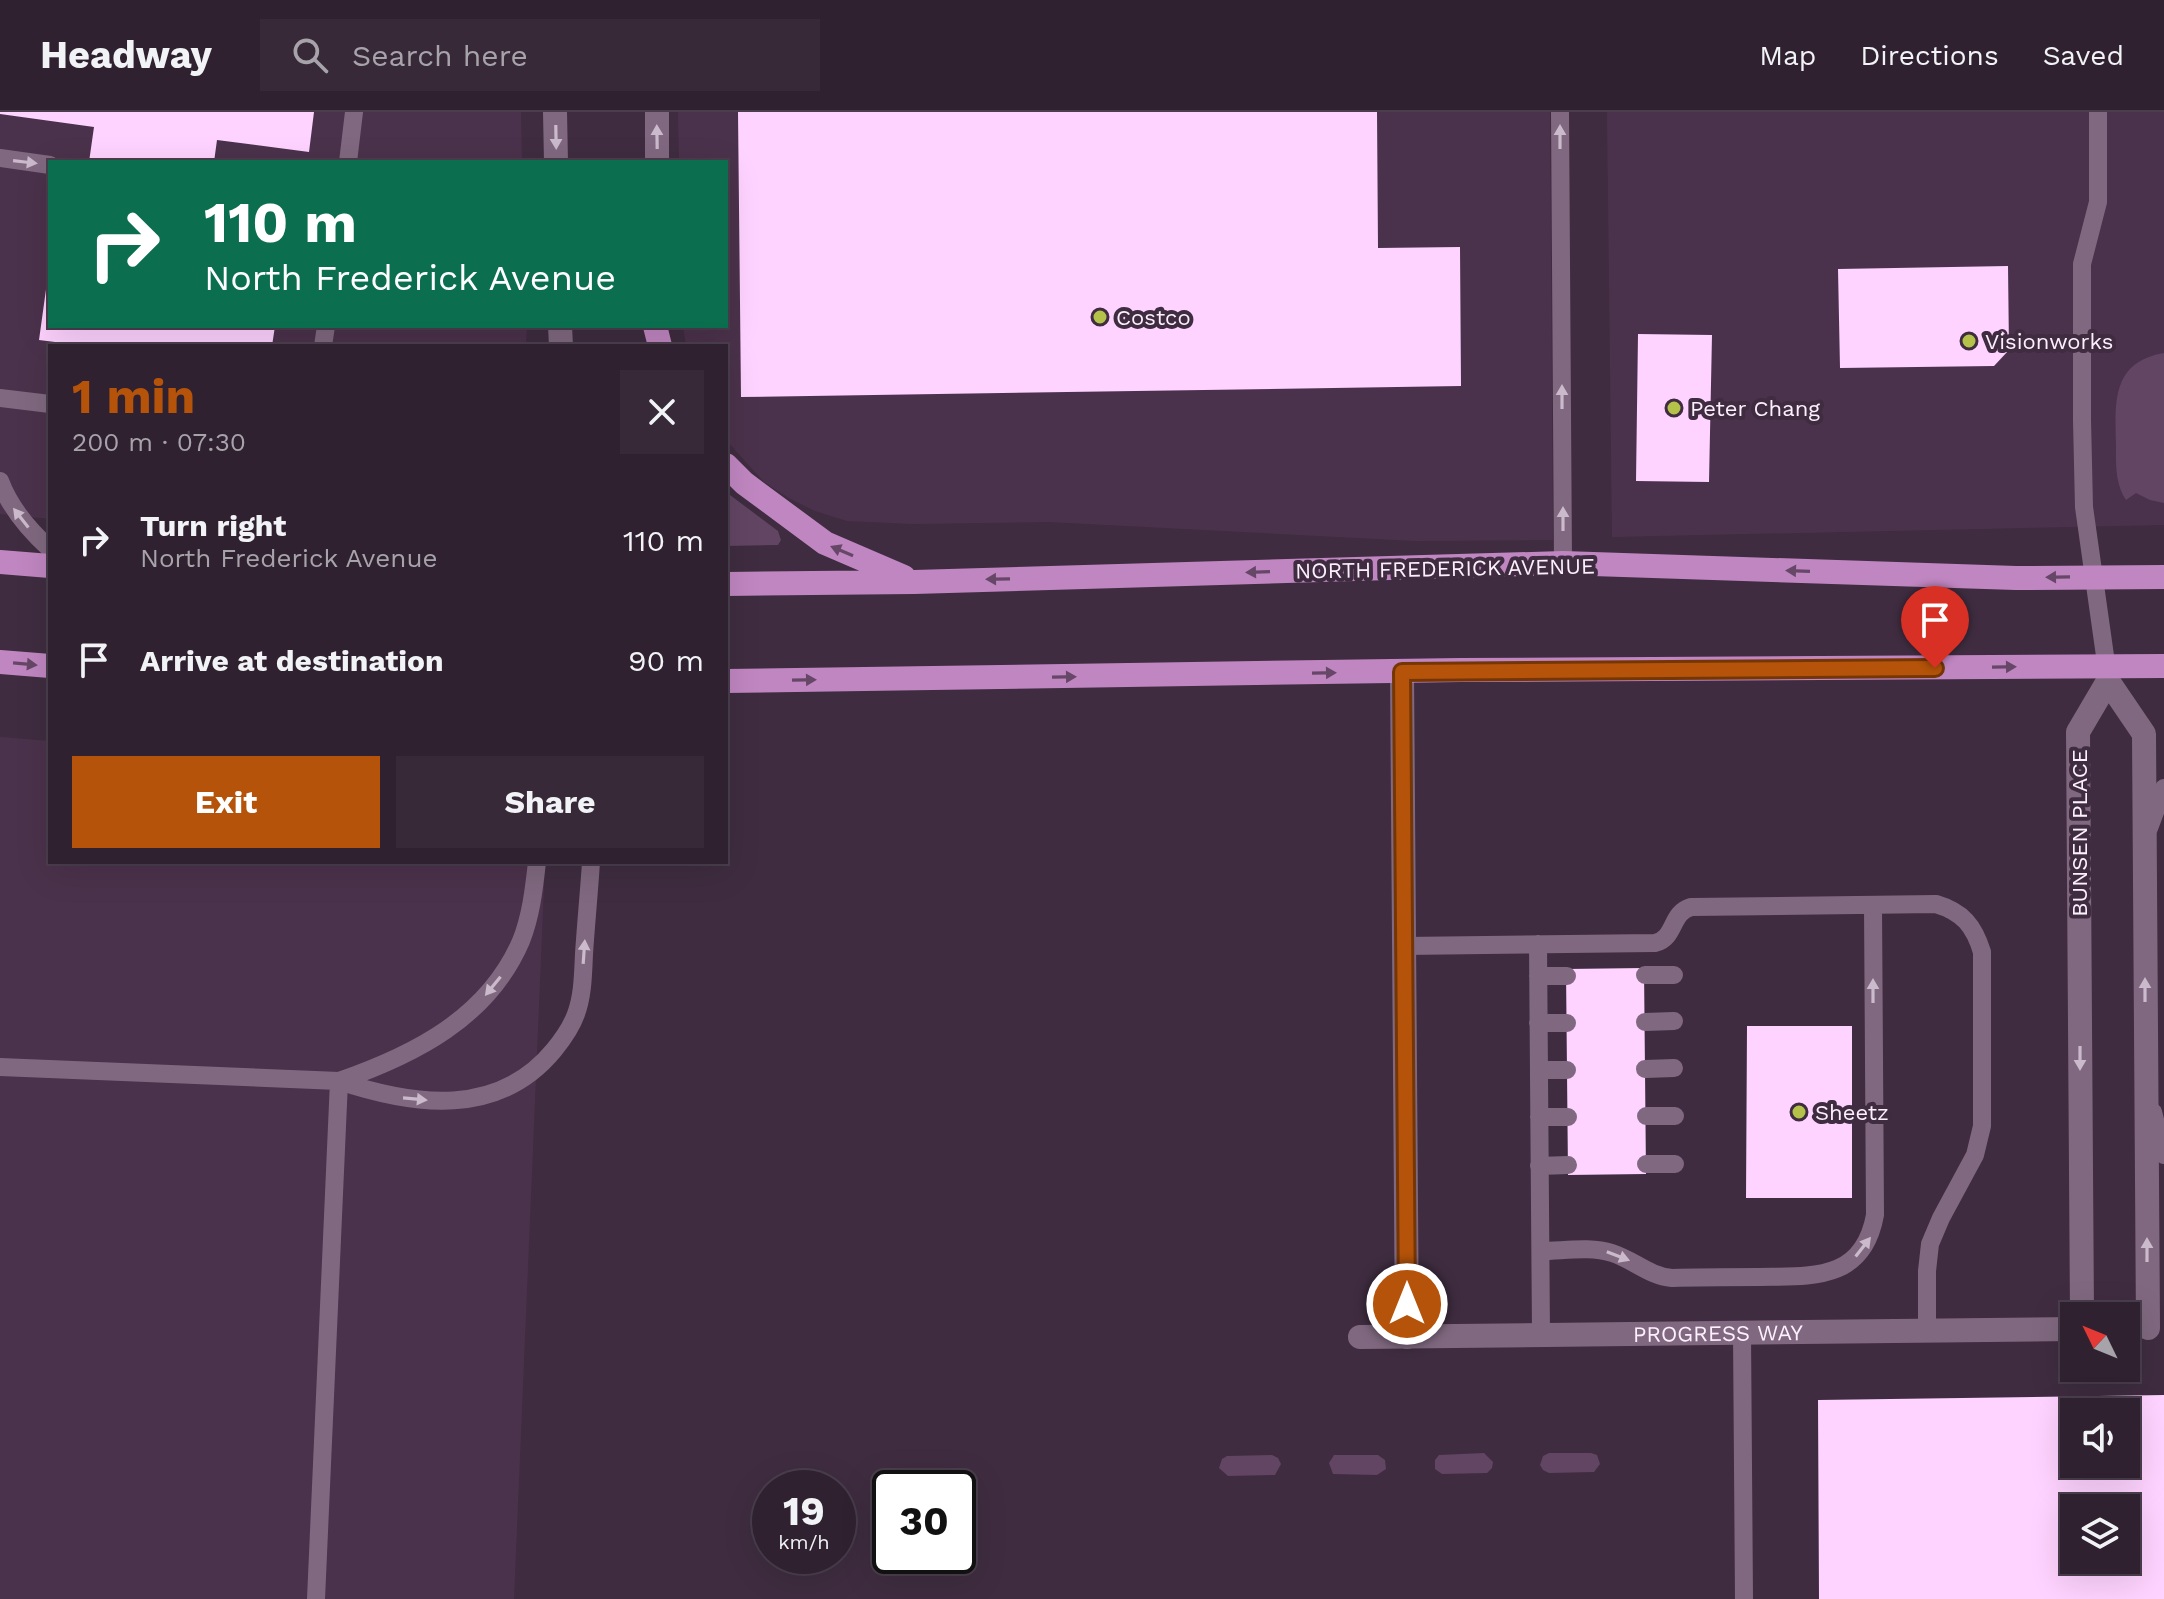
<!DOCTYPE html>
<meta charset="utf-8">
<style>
:root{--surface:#2f2130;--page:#372938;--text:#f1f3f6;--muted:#a7a3ab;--line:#4a3e4c;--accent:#b45309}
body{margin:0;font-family:"Work Sans",sans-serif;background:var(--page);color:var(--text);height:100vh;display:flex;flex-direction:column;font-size:30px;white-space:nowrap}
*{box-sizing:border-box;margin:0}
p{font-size:26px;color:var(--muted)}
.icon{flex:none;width:44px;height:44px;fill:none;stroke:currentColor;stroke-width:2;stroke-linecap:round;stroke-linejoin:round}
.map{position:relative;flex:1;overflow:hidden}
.drawer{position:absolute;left:48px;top:232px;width:680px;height:520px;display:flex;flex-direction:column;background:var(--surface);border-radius:0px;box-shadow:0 8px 32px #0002,0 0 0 2px var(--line)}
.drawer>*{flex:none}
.hud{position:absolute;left:48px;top:48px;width:680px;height:168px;border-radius:0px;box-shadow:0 8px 32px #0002,0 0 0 2px var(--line);background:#0b6e4f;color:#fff;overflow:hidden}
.needle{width:52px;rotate:313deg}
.buttons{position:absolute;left:2060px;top:1190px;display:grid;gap:16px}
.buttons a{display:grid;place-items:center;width:80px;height:80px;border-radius:0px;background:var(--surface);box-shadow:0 8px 32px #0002,0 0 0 2px var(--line);font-size:40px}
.speed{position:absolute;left:752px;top:1358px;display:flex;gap:16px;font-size:40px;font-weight:700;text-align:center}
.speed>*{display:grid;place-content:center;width:104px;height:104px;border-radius:50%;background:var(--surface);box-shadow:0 8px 32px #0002,0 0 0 2px var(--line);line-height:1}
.speed small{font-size:20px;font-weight:400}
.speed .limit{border:4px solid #111;border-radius:12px;background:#fff;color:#111}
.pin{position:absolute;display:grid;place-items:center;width:68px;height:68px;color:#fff;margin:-82px -34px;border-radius:50% 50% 50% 0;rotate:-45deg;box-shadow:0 0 8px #0007}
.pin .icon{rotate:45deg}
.me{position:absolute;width:88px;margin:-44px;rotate:0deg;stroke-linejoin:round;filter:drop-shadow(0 0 6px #0008)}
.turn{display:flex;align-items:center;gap:28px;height:168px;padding:0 24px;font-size:36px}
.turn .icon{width:104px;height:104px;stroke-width:2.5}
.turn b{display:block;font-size:56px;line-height:68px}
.round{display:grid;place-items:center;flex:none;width:84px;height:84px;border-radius:0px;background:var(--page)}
.overview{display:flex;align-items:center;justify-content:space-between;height:136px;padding:0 24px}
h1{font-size:48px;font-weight:700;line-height:60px;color:var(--accent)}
.primary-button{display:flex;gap:16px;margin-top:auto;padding:16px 24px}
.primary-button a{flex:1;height:92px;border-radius:0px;background:var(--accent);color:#fff;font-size:32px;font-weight:700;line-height:92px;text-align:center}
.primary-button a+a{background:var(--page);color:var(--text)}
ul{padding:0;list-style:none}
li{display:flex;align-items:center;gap:24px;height:120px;padding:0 24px}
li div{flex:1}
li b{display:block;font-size:30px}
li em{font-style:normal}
header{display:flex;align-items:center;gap:48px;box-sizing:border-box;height:112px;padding:0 40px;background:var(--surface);border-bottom:2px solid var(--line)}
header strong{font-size:38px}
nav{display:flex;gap:44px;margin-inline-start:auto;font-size:28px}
.search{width:560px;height:72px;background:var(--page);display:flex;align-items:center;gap:20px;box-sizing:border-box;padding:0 28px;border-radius:0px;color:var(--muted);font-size:30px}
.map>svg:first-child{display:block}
.built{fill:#4b324c}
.green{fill:#624563}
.building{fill:#fed3ff;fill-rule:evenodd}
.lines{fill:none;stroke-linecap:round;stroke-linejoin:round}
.lane{stroke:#806980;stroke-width:18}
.street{stroke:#806980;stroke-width:24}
.secondary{stroke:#806980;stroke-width:24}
.primary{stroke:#c086c1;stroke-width:24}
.oneway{fill:#cbbacb}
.oneway2{fill:#664767}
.route-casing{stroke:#753606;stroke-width:20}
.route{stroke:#b45309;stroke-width:14}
.poi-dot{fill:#b4c24a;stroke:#3f2c40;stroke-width:3}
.labels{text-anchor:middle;stroke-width:8;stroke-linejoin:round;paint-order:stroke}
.poi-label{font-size:22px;fill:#fdf0fd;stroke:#3f2c40;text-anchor:start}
.street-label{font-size:22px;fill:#fdf0fd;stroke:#3f2c40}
</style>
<header>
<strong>Headway</strong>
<div class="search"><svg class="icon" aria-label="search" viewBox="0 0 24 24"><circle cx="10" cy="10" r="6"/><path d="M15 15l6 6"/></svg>Search here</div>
<nav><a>Map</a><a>Directions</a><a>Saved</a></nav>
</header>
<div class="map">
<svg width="2164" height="1487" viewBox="0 0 2164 1487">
<rect width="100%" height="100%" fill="#3f2c40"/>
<path class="built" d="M0 0H521L522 50H50V214H527L526 234H50V407L0 402Z
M678 0H1550L1553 428 1415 429 1049 410 913 412 847 409 815 399 789 386 764 370 726 328V234H686L683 214H726V50H679Z
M1607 0H2164V413L1612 425Z
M0 625 50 629V750H545L514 1487H0Z"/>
<path class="green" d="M2164 241V391L2150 388 2136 381 2126 388C2115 371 2116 353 2116 334 2115 291 2111 250 2164 241Z
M726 380 778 419 781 428 778 433 726 434Z
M1484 1341 1493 1350 1492 1356 1487 1361 1442 1362 1435 1357V1348L1439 1343Z
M1549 1341H1591L1597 1343 1600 1352 1594 1360 1549 1361 1543 1358 1540 1353 1543 1344Z
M1272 1343 1278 1346 1281 1352 1275 1363 1228 1364 1219 1356 1222 1347 1227 1344Z
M1334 1343H1378L1385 1348 1386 1357 1377 1363 1333 1362 1329 1351Z"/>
<path class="building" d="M0 0H314L309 40 217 28 214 50H89L94 15 0 2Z
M738 0H1377L1378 136 1460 135 1461 274 741 285Z
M2008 154 2009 238 1994 254 1840 256 1838 157Z
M48 163 50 214H275L272 234H87L39 228Z
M1638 222 1712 223 1709 370 1636 369Z
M1644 856 1646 1062 1568 1063 1566 857Z
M1747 914H1852V1086H1746Z
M2164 1283V1487H1819L1818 1288ZM2074 1300H2126V1352H2074ZM2074 1396H2126V1448H2074Z"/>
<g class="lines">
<path class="lane" d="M1560 0 1563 451
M2098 0V90L2082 152V308L2084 395 2108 565
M0 46 50 53
M348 50 354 0
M323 234 326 214
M0 286 50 292
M0 369C10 396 29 418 50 437
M2149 716 2164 676
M1538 832 1541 1223
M1404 834 1655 831C1676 826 1670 801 1691 795L1936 792C1963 800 1974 814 1982 840V1014L1975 1043 1941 1106 1930 1132 1927 1159V1219
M1645 863H1674
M1538 864H1567
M1645 910 1674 909
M1538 911H1567
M0 955 339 969C414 994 498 1006 554 938 563 927 571 916 576 902 583 883 583 862 584 842 586 811 589 781 591 750
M1645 957 1674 956
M1539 958H1567
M339 969C414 943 488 906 521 829 531 804 534 777 537 750
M2153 1000 2164 1043
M1646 1004H1675
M1539 1005H1568
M1646 1052H1675
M1539 1054 1568 1053
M1541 1139C1563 1139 1590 1134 1612 1141 1634 1148 1649 1164 1672 1166 1701 1165 1730 1165 1759 1165 1813 1164 1863 1169 1875 1103L1873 793
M1742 1221 1744 1487
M316 1487 339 969"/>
<g class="street">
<path d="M1402 560 1407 1225"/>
<path d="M2082 1204 2078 620 2108 569 2144 622 2148 1216"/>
<path id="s1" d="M1360 1225 2074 1217"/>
</g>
<path class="secondary" d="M555 0 556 50
M657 0V50
M560 214 561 234"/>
<path class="primary" d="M655 214 660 234
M726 353 744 371 825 431 904 465
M0 450 50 454
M726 472 914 470 1563 451 2016 466 2164 465
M0 550 50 554
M726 569 1461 558 2164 554"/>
</g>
<defs><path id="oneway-solid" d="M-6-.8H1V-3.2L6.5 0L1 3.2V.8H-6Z" transform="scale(2)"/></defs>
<g class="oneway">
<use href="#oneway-solid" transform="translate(556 25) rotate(89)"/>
<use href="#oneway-solid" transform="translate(657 25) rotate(-91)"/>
<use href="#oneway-solid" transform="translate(1560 25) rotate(-90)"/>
<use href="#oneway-solid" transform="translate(25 50) rotate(7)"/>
<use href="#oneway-solid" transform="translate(1562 285) rotate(-90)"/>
<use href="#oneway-solid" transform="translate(21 406) rotate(-128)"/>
<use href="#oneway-solid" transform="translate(1563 407) rotate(-90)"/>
<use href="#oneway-solid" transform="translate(584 840) rotate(-86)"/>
<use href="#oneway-solid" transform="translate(493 874) rotate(129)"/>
<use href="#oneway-solid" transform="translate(2145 878) rotate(-90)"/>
<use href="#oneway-solid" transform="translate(1873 879) rotate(-90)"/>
<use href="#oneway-solid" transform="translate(2080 946) rotate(90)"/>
<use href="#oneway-solid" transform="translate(415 987) rotate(5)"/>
<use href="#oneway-solid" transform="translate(1863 1135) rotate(-52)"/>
<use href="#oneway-solid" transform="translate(2147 1138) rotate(-90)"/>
<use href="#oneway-solid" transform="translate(1618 1144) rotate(21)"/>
</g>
<g class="oneway2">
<use href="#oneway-solid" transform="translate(842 439) rotate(-157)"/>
<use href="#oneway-solid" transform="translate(1798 459) rotate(-178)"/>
<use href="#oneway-solid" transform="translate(1258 460) rotate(178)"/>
<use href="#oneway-solid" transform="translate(2058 465) rotate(179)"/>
<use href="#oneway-solid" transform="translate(998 467) rotate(179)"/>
<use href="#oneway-solid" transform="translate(25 552) rotate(5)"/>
<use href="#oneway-solid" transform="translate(2004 555) rotate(-1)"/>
<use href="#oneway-solid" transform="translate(1324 561) rotate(-1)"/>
<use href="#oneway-solid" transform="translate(1064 565) rotate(-1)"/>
<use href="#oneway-solid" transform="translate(804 568) rotate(-1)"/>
</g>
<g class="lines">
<g class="route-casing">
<path id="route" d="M1407 1192 1402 560 1935 556"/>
</g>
<use href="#route" class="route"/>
</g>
<g class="poi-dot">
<circle cx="1100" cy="205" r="8"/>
<circle cx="1969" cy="229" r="8"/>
<circle cx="1674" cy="296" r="8"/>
<circle cx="1799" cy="1000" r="8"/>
</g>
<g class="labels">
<g class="poi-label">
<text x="1116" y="213">Costco</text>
<text x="1985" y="237">Visionworks</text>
<text x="1690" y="304">Peter Chang</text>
<text x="1815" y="1008">Sheetz</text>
</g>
<g class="street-label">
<text transform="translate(1445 456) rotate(-1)" y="8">NORTH FREDERICK AVENUE</text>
<text transform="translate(2079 721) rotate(-90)" y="8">BUNSEN PLACE</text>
<text dy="8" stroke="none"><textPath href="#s1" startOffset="358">PROGRESS WAY</textPath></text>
</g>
</g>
</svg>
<div class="buttons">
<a><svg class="needle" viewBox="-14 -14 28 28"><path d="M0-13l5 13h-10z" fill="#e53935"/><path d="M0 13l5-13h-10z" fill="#a7a3ab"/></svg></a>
<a><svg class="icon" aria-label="sound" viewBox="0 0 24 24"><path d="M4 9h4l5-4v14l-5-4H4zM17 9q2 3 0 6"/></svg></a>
<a><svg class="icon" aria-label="layers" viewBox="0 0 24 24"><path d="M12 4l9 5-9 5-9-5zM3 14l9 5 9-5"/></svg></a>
</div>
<div class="speed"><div>19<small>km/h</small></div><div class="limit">30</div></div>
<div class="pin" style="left:1935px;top:556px;background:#d93025"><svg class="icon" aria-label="arrive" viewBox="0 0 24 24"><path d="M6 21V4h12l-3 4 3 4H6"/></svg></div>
<svg class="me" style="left:1407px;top:1192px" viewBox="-20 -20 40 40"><circle r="17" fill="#b45309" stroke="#fff" stroke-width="3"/><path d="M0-11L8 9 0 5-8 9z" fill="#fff"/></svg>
<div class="hud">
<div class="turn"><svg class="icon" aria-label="right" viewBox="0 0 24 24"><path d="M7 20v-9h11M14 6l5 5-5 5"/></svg><div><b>110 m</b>North Frederick Avenue</div></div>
</div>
<section class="drawer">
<div class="overview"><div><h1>1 min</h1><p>200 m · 07:30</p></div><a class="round"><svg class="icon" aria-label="close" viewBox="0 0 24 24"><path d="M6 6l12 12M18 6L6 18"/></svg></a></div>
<ul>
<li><svg class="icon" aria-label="right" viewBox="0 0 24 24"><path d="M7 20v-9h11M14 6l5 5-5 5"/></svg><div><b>Turn right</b><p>North Frederick Avenue</p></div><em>110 m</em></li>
<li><svg class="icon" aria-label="arrive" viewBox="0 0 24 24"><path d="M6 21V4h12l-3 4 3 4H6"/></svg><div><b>Arrive at destination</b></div><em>90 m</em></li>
</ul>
<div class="primary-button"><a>Exit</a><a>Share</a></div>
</section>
</div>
